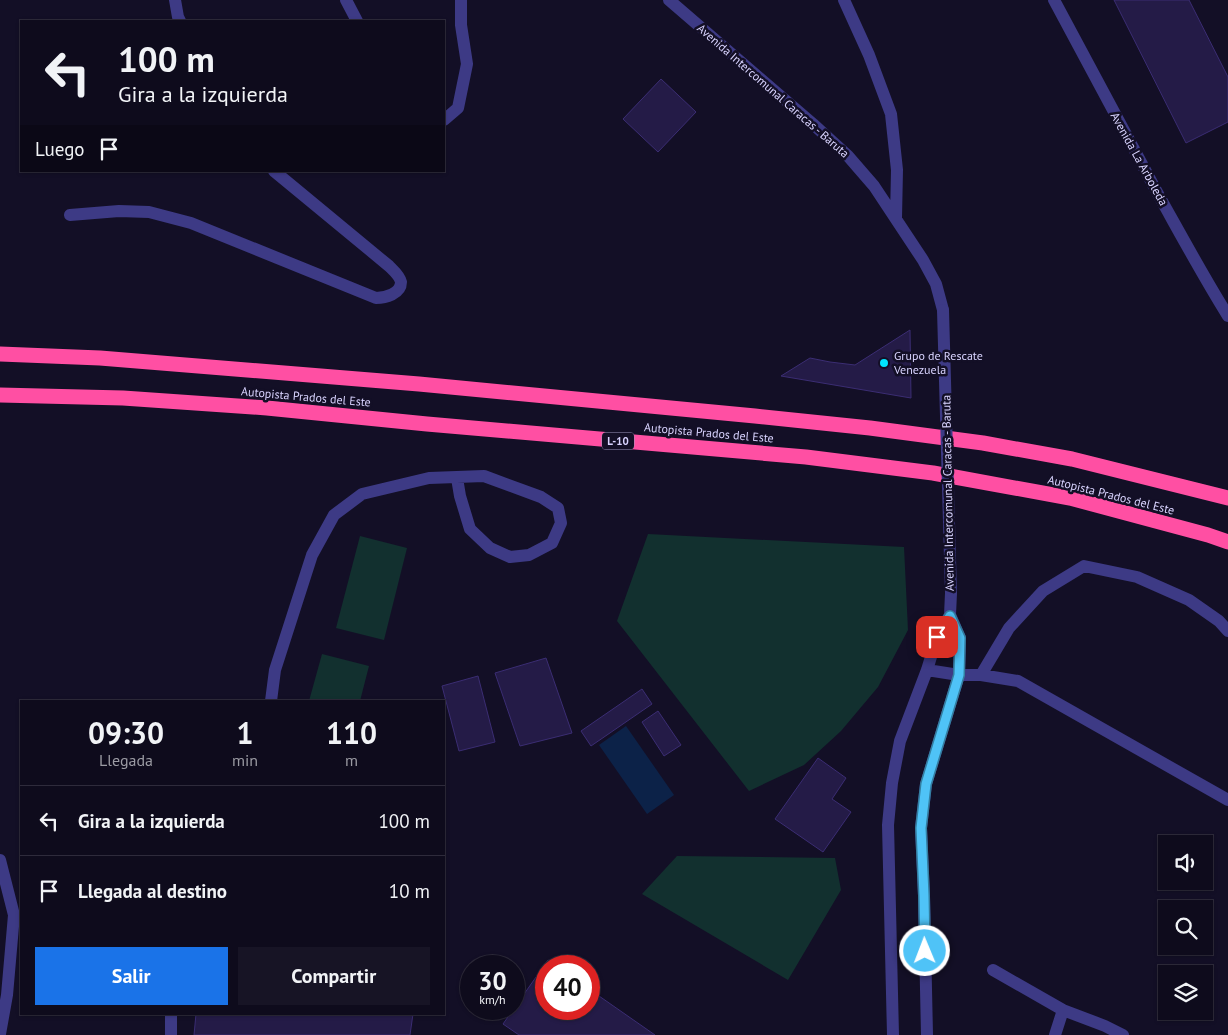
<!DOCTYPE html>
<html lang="es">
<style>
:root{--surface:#0e0b1c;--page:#171425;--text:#f1f3f6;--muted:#9b9ba3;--line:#2e2b3b;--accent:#1a73e8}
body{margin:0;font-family:"PT Sans",sans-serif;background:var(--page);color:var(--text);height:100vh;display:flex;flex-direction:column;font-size:19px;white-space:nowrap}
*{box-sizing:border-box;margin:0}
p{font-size:16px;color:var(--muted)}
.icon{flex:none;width:28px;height:28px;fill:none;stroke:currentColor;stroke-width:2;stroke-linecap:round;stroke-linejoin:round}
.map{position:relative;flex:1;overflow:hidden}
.side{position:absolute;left:20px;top:700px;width:425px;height:315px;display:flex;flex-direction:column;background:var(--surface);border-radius:0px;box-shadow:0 1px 4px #0004,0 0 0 1px var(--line)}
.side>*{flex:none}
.top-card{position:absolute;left:20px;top:20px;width:425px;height:152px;border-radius:0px;box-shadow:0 1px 4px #0004,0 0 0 1px var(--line);background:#0e0b1c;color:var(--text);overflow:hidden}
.tools{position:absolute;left:1158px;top:835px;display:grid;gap:10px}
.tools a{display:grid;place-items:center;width:55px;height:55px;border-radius:0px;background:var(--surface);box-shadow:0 1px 4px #0004,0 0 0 1px var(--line);font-size:25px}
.speed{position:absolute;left:460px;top:955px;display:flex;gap:10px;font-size:25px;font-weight:700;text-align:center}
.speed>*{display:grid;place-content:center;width:65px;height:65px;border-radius:50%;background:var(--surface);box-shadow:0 1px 4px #0004,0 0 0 1px var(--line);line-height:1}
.speed small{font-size:12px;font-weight:400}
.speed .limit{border:8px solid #d22;background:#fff;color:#111}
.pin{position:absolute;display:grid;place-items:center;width:42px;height:42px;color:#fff;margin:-21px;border-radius:10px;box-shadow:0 2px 8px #0006}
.me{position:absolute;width:55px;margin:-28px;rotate:359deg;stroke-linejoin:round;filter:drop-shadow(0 0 4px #0008)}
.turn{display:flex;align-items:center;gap:18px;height:105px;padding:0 15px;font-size:22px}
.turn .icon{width:65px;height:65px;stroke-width:2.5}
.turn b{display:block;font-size:35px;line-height:42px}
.then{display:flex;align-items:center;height:48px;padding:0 15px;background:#0003;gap:10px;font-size:19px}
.eta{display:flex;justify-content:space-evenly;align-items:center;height:85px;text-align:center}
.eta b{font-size:30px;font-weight:800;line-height:35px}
.cta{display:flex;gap:10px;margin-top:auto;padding:10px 15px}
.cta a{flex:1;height:58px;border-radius:0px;background:var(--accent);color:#fff;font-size:20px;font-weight:800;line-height:58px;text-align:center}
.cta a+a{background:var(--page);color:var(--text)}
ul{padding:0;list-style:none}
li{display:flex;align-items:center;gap:15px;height:70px;padding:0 15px;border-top:1px solid var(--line)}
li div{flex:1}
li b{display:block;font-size:19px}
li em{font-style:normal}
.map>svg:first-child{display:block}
.green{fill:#12302f}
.water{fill:#0c2248}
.building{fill:#241b47;stroke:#3b2d73}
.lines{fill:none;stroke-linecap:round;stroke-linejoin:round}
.minor{stroke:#3d3a85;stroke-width:12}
.highway{stroke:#ff4fa3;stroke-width:15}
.minor-bridge{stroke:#3d3a85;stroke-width:12}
.route-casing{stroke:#337fa1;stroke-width:12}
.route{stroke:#4fc3f7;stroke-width:9}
.poi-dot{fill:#00e5ff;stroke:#130f26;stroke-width:2}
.labels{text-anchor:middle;stroke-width:5;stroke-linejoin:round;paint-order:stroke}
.shield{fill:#130f26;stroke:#9e99be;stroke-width:1}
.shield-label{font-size:11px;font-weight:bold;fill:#d9d4ff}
.street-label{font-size:12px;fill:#d9d4ff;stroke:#130f26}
.poi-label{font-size:12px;fill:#d9d4ff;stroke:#130f26;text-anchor:start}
</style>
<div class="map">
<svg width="1228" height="1035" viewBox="0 0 1228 1035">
<rect width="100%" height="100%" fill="#130f26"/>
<path class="green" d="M648 534 904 547 908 630 878 687 841 731 804 765 749 791 617 621Z
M360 536 407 548 384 640 336 628Z
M322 654 369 666 360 701H309Z
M677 856 835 858 841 890 788 980 642 894Z"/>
<path class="water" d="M626 726 674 795 647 814 599 745Z"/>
<path class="building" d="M1114 0H1189L1228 77V122L1186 143Z
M661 79 696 112 658 152 623 119Z
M910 330 911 398 781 376 810 358 830 362 855 365Z
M546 658 572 733 520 746 495 673Z
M478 676 495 742 459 751 442 686Z
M642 689 652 704 591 746 581 731Z
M658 711 681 745 664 756 642 722Z
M818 758 846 778 832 799 851 812 823 852 775 819Z
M548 960 557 966H546V1009H589V989L655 1035H519L503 1024Z
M196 1014H413L410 1035H194Z"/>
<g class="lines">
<path class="minor" d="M175 0 178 17 180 21
M346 0 357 21
M669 0 813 124 848 156 874 186 923 260 936 284 943 310
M844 0 869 55 891 114 897 170 896 218
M1054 0C1089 65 1123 130 1158 194 1181 235 1203 276 1228 316
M444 120 458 108 467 64 461 25V0
M70 215 119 211 149 212 191 223 376 298C385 298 401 294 401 282 400 276 393 270 389 266L274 171
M927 670 959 675H981L1018 681 1228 800
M981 675 1009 628 1043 591 1084 566 1137 577 1189 600 1219 621 1228 631
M271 701 275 670 312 555 334 515 362 494 429 478 484 476 541 497 558 508 561 523 552 543 529 555 510 557 490 548 470 529 460 496 457 478
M0 860 14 915 7 995 0 1034
M993 970 1063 1010 1105 1026 1123 1035
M171 1014V1035
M893 1035 888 825 892 783 900 741 927 670 937 637 950 615
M927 1035 924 896 921 828 926 784 959 675 960 638 950 615 951 593
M1055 1035 1063 1010"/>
<path class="highway" d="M0 354 100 358 419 384 755 416 870 428 983 443 1072 459 1228 498
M0 395 123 398 267 408 427 424 806 457 933 473 1070 498 1208 535 1228 542"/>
<path class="minor-bridge" d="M943 310 951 593"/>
</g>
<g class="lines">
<g class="route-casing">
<path id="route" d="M925 951 924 896 921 828 926 784 959 675 960 638 950 616 937 637"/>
</g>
<use href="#route" class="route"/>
</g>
<circle class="poi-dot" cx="884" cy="363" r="5"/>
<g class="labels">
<rect class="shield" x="602" y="432.5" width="32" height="17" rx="4"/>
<g class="shield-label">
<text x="618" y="445">L-10</text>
</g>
<g class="street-label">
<text transform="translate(773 91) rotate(41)" y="4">Avenida Intercomunal Caracas - Baruta</text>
<text transform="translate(1139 159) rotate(61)" y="4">Avenida La Arboleda</text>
<text transform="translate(306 397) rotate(5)" y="4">Autopista Prados del Este</text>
<text transform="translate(709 433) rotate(5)" y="4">Autopista Prados del Este</text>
<text transform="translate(948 493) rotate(-91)" y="4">Avenida Intercomunal Caracas - Baruta</text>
<text transform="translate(1111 495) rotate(14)" y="4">Autopista Prados del Este</text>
</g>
<g class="poi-label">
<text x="894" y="360">Grupo de Rescate<tspan x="894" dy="14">Venezuela</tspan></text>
</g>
</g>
</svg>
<div class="tools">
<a><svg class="icon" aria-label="sound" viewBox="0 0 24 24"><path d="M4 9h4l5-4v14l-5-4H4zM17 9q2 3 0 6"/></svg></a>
<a><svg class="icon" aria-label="search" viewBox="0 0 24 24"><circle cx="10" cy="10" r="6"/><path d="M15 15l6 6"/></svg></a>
<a><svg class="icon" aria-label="layers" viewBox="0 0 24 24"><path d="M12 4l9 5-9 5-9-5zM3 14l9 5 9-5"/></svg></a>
</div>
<div class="speed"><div>30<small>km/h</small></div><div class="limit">40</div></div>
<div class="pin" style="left:937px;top:637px;background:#d93025"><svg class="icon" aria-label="arrive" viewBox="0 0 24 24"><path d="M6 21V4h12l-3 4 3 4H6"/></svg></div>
<svg class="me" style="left:925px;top:951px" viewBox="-20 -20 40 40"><circle r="17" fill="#4fc3f7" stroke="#fff" stroke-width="3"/><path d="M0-11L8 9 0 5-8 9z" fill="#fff"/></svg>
<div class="top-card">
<div class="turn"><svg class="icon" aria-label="left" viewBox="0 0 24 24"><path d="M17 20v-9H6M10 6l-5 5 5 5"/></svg><div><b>100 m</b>Gira a la izquierda</div></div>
<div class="then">Luego<svg class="icon" aria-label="arrive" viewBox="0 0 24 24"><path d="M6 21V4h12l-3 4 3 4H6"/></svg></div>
</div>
<section class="side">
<div class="eta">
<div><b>09:30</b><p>Llegada</p></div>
<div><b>1</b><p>min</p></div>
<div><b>110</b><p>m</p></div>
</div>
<ul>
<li><svg class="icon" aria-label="left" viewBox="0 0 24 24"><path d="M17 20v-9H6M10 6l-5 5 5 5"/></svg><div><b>Gira a la izquierda</b></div><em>100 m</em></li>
<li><svg class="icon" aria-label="arrive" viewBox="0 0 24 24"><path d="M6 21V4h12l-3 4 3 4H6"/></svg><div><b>Llegada al destino</b></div><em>10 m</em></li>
</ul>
<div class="cta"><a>Salir</a><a>Compartir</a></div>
</section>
</div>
